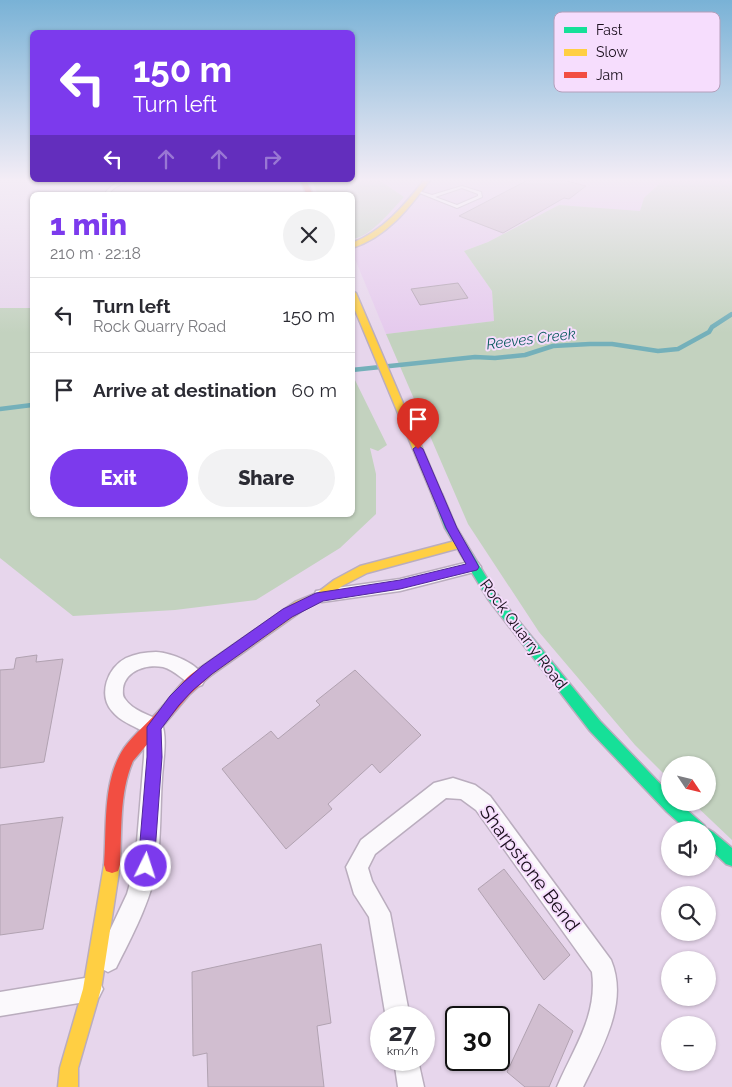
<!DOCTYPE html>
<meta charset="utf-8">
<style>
:root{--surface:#fff;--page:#f2f2f3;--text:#2b2b33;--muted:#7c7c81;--line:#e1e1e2;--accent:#7c3aed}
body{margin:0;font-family:Raleway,sans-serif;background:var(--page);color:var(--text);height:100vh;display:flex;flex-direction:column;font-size:19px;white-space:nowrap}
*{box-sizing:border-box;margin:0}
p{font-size:16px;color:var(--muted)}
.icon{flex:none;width:28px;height:28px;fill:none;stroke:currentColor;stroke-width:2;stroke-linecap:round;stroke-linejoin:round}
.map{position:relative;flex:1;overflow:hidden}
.side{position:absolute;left:30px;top:192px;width:325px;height:325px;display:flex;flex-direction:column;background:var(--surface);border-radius:8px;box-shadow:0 1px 4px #0004}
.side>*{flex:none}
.hud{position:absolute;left:30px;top:30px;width:325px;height:152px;border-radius:8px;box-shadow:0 1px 4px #0004;background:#7c3aed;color:#fff;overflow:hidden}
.needle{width:32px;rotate:125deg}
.controls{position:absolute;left:661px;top:756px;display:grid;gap:10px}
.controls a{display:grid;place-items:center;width:55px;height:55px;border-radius:50%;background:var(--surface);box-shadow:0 1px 4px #0004;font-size:25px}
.speed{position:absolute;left:370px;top:1006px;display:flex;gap:10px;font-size:25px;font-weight:700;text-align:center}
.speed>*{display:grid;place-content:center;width:65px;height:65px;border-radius:50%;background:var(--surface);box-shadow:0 1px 4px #0004;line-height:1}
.speed small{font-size:12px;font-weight:400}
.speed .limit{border:2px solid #111;border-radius:8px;background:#fff;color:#111}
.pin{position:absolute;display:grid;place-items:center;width:42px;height:42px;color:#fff;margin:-51px -21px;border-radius:50% 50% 50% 0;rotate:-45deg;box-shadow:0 0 5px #0007}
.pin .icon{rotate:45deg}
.me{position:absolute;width:55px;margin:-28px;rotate:4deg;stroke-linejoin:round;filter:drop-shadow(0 0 4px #0008)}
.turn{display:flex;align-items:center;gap:18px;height:105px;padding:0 20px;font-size:22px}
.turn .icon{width:65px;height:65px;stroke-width:2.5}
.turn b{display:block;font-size:35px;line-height:42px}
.lanes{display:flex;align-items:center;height:48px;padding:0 20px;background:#0003;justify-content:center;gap:25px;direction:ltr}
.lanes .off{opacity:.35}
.round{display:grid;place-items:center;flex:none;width:52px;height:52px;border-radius:26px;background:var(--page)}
.headline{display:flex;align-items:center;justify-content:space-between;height:85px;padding:0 20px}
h1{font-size:30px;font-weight:800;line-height:38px;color:var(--accent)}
.button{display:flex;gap:10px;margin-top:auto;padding:10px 20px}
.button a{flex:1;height:58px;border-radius:30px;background:var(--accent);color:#fff;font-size:20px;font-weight:800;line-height:58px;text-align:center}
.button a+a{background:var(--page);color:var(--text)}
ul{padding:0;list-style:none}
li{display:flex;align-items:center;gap:15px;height:75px;padding:0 20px;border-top:1px solid var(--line)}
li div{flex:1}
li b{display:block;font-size:19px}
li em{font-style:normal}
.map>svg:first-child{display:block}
.built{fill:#e5caed}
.green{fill:#c3d2bf}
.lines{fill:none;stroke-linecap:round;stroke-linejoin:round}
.stream{stroke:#74b0ba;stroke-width:4.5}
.building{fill:#d1bed0;stroke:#b1a2b1}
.lane-casing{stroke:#baadbe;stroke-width:2}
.street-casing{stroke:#baadbe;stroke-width:3}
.fast-casing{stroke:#baadbe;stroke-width:3}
.slow-casing{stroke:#baadbe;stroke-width:3}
.jam-casing{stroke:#baadbe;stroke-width:3}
.lane{fill:#fbf9fc;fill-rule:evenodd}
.street{fill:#fbf9fc;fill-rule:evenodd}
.fast{fill:#16e098;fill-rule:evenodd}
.slow{fill:#ffcf43;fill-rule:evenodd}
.jam{fill:#f24e42;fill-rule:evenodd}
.route{fill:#7c3aed;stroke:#51269a}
.labels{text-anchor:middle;stroke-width:4;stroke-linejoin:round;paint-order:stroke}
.far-water-label{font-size:15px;font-style:italic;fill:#0e5e60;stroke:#f6ddfd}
.street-label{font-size:16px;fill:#190e1c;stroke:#f6ddfd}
.near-street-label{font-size:19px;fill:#190e1c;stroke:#f6ddfd}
.key{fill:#f6ddfd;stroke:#b49fba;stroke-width:1}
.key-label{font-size:14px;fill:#190e1c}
</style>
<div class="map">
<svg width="732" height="1087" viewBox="0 0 732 1087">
<rect width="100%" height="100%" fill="#e7d6ec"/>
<path class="built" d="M379 180H656L661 181 644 198 640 211 559 205 488 242 464 251 492 291 494 321 386 334 353 254 359 238 384 219 404 197Z"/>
<path class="green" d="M312 180H379L404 197C392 210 370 237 353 239L352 195H318Z
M656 180H732V840L693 803 708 802V765H670V780L635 745 539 632 468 524 386 334 494 321 492 291 464 251 488 242 559 205 640 211 644 198 661 182Z
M0 308H32V515H352L353 376 387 445 378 451 370 448 376 474V514L340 548 256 600 175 610 73 616 0 558Z"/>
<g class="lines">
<path class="stream" d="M352 370 475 357 495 358 525 355 553 346 590 344H612L658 351 678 349 709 332 712 327 732 314
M0 409 32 405"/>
</g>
<path class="building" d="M528 180H563L586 186 569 199 564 198 503 233 459 216Z
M458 283 468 298 420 305 411 289Z
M37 655 36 662 63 659 44 762 0 768V670L14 669 16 658Z
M355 670 421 735 380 773 372 764 328 804 332 809 286 849 222 769 271 731 278 739 320 705 316 701Z
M63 817 43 929 0 935V825Z
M504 869 570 955 544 980 478 889Z
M321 944 331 1023 317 1026 324 1087H208L207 1053 193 1056 192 972Z
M539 1004 573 1031 549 1087H525L507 1072Z"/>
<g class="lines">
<g class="lane-casing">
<path id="lane" d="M123 180H130C122 184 113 187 108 195H104C107 188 116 183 123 180Z
M462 186 481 192 482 197 457 208 417 192 419 191 432 195ZM462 188 478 194V196L457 205 435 197Z"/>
</g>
<g class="street-casing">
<path id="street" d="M473 561 478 563 481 567 478 571 400 591 322 602 316 601 314 596 316 591 322 590 400 579Z
M156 652C172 653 198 663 205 679L202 685 196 687C184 682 175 670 163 667 147 664 126 670 123 688 123 692 122 696 125 699 132 710 149 715 161 721 168 737 163 760 162 778 160 807 161 837 157 865 151 901 132 936 116 968L108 972 100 968 96 960 127 894 135 866 144 757 145 732C133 726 120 721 112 711 98 695 107 668 126 658 135 654 145 652 156 652Z
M453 778 475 785 490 796 611 960C629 1003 602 1048 583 1087H557C573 1049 598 1016 592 972L476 810 461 799 446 798 375 854 368 868 372 881 390 913 410 1018H386L369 917 354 894 346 867 361 840 434 783Z
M91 977 99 981 103 989 99 997 91 1001 0 1016V992Z
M394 1060H418L424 1087H398Z"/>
</g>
<g class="fast-casing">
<path id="fast" d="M438 493 442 494 456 527 496 593 600 721 670 794V802H678L704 825 707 830 708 829 713 832 732 848V866L726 864 708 847V830H687L667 812 590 731 488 599 445 528 433 497Z"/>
</g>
<g class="slow-casing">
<path id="slow" d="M424 180H430C409 208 387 237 352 248V243C383 231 404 206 424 180Z
M352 291 356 293 443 497 442 500 438 501 433 497 352 303Z
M459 540 465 544 463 547 367 573 342 586 325 599 303 610 210 676 205 678 200 676 198 672 200 668 295 602 317 593 334 580 360 566Z
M112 857 118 859 120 865 101 989 78 1068V1087H58L60 1068 83 989 104 865 106 859Z"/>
</g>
<g class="jam-casing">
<path id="jam" d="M300 180H306L313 195H307Z
M205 666 210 668 212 672 210 676 189 695 133 761C119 793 122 831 120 865L118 871 112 873 106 871 104 865C107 828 102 781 124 748 134 734 151 720 163 706 174 693 188 672 205 666Z"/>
</g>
<use href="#lane" class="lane"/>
<use href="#street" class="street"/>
<use href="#fast" class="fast"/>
<use href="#slow" class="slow"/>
<use href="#jam" class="jam"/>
</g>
<linearGradient id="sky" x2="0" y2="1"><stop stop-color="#79b2d6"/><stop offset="0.54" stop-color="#f4edf6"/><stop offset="1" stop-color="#f4edf6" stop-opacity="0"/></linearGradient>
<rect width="732" height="333" fill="url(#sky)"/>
<path class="route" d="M418 445 423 449 457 528 479 567 477 570 400 589 323 601 292 617 212 674 193 690 179 705 161 729 162 757 154 866 152 871 146 874 141 871 138 866 147 757V727L170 696 184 682 202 666 283 609 316 593 400 580 466 564 446 528 413 449Z"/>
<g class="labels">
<g class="far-water-label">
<text transform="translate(531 339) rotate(-7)" y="5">Reeves Creek</text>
</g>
<g class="street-label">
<text transform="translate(524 634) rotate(53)" y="6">Rock Quarry Road</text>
</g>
<g class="near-street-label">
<text transform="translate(530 868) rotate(53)" y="7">Sharpstone Bend</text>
</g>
</g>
<rect x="554" y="12" width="166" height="80" rx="8" class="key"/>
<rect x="564" y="27" width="23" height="6" fill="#16e098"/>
<rect x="564" y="49" width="23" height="7" fill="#ffcf43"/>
<rect x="564" y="72" width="23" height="6" fill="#f24e42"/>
<g class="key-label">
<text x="596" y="35">Fast</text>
<text x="596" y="57">Slow</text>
<text x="596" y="80">Jam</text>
</g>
</svg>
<div class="controls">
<a><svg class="needle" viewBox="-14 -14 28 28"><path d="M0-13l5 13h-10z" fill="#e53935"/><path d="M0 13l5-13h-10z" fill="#7c7c81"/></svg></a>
<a><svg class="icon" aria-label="sound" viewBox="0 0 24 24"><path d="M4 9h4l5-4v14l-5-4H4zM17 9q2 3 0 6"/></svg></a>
<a><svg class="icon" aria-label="search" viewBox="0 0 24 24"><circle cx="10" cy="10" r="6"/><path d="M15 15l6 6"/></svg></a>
<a>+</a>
<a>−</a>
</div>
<div class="speed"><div>27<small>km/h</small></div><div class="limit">30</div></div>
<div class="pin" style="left:418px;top:449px;background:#d93025"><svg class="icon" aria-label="arrive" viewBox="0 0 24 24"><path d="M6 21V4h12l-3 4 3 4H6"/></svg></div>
<svg class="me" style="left:146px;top:866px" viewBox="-20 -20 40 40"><circle r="17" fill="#7c3aed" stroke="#fff" stroke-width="3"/><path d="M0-11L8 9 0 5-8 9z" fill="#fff"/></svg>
<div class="hud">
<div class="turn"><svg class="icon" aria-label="left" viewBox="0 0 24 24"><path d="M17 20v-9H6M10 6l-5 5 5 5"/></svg><div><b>150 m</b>Turn left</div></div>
<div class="lanes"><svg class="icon" aria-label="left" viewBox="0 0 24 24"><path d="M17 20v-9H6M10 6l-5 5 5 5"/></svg><svg class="icon off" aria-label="ahead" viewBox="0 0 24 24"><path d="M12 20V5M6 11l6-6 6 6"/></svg><svg class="icon off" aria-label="ahead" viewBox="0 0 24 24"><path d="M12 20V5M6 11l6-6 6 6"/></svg><svg class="icon off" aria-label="right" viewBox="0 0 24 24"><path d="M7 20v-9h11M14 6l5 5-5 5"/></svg></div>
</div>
<section class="side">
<div class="headline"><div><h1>1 min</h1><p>210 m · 22:18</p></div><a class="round"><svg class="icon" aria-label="close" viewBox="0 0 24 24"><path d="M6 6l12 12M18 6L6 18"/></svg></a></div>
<ul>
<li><svg class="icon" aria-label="left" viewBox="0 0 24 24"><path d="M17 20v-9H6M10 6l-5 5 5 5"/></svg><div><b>Turn left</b><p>Rock Quarry Road</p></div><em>150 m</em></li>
<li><svg class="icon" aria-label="arrive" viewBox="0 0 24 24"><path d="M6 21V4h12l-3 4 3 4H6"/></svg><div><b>Arrive at destination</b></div><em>60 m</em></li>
</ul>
<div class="button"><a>Exit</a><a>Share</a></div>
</section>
</div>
